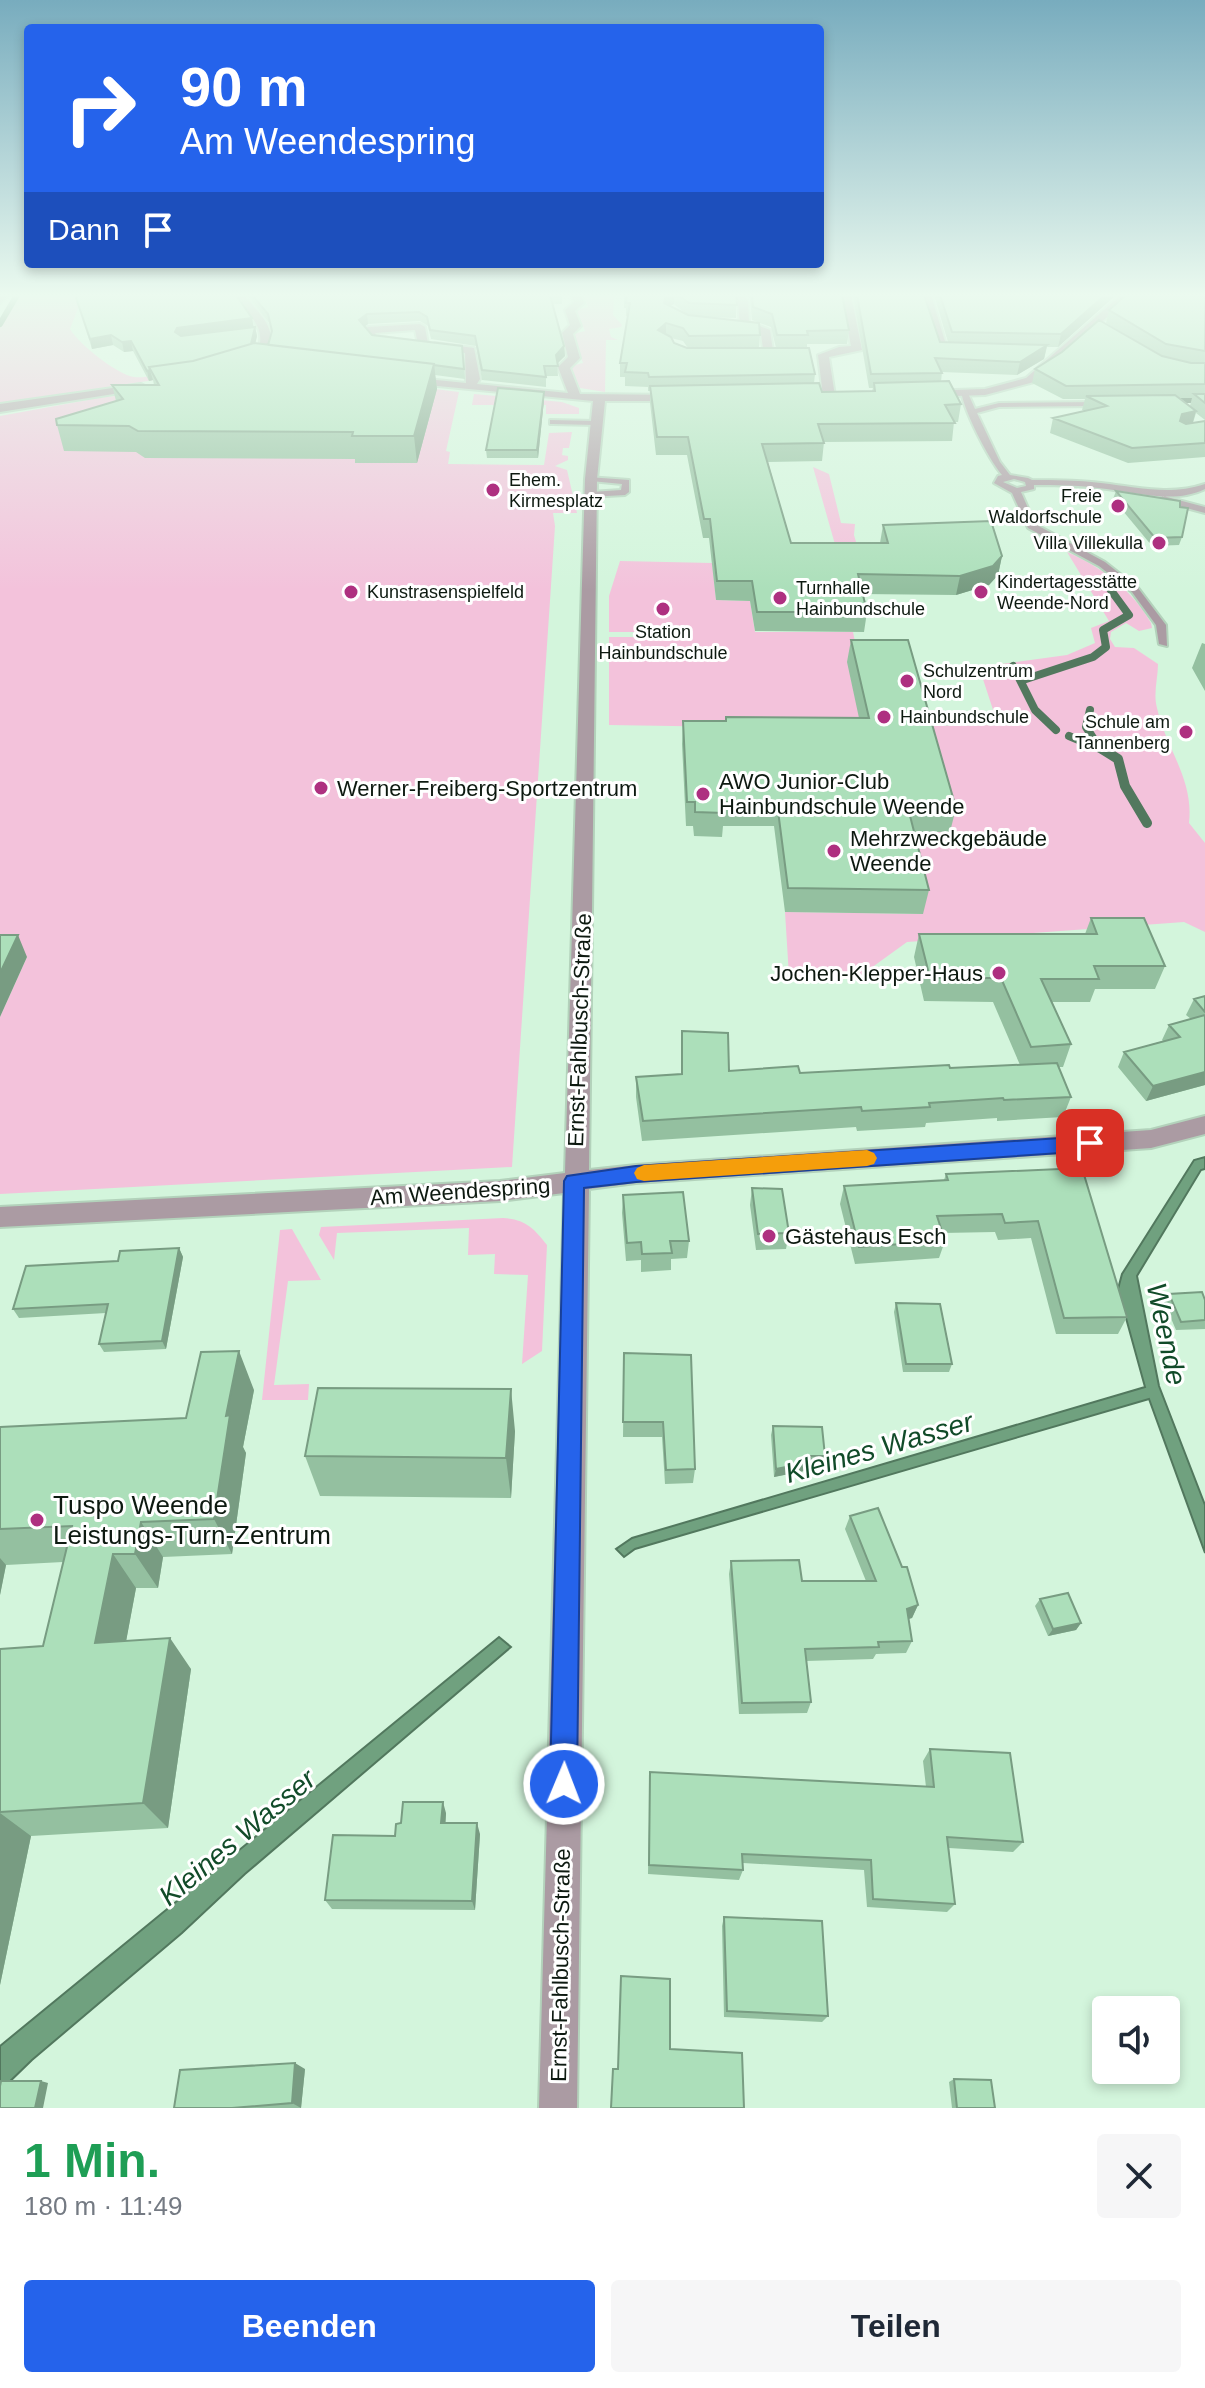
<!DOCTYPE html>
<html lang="de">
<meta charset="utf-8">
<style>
:root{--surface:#fff;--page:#f6f6f7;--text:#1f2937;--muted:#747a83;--accent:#2563eb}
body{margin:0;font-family:Helvetica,sans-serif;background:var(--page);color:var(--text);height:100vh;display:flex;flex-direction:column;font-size:30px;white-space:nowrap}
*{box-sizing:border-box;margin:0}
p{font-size:26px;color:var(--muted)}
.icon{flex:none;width:44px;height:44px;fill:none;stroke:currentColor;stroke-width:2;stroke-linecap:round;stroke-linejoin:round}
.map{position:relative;height:2108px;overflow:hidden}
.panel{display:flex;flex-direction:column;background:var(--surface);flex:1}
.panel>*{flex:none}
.guide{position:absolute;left:24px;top:24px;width:800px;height:244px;border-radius:8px;box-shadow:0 4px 12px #0003;background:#2563eb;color:#fff;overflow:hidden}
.controls{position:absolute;left:1092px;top:1996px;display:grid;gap:16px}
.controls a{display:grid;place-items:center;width:88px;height:88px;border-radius:8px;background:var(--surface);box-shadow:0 4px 12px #0003;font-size:40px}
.pin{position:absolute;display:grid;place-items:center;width:68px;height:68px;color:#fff;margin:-34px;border-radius:16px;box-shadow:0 4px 12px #0006}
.me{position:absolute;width:88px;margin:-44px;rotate:1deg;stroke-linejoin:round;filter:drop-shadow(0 0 6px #0008)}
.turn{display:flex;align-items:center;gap:28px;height:168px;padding:0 24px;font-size:36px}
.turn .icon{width:104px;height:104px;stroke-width:2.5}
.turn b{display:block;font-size:56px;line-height:68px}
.then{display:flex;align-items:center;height:76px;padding:0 24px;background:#0003;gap:16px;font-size:30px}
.round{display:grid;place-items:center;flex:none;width:84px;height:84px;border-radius:8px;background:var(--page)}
.head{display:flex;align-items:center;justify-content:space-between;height:136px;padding:0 24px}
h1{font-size:48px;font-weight:700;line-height:60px;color:#1e9e55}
.primary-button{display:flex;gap:16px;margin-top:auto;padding:16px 24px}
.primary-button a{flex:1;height:92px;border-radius:8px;background:var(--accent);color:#fff;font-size:32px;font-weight:700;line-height:92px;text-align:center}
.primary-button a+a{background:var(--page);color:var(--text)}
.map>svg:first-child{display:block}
.green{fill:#f3c2db}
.water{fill:#70a17f;stroke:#52785e;stroke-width:2}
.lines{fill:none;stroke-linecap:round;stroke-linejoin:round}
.stream-far2{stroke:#52785e;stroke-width:6}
.stream-far1{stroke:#52785e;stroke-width:8}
.stream{stroke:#52785e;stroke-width:10}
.service-casing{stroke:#b3d2bb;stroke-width:4}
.minor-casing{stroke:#b3d2bb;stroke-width:4}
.tertiary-casing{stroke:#b3d2bb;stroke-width:4}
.service{fill:#ab9ba3;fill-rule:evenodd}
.minor{fill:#ab9ba3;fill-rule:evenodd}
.tertiary{fill:#ab9ba3;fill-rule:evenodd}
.wall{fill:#94c0a0;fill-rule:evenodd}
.shaded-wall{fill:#789c82}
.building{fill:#acdfba;stroke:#789c82;stroke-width:2}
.route{fill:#2563eb;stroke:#184099;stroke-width:2}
.slow{fill:#f59e0b}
.poi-dot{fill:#ae3080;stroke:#fff;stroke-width:3}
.labels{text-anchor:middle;stroke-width:6;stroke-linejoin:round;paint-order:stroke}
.far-poi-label{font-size:18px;fill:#0d1910;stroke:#fff;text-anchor:start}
.poi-label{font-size:22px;fill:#0d1910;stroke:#fff;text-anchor:start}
.street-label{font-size:22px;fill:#0d1910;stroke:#fff}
.near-poi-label{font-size:26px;fill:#0d1910;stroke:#fff;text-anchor:start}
.near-water-label{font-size:28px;font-style:italic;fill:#114b29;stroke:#fff}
</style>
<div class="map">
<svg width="1205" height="2108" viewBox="0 0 1205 2108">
<rect width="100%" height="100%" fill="#d3f5dc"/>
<path class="green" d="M14 295H83L70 329C79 344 116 374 134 377 147 379 187 369 203 367L181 376 0 403V319Z
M584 295H614L613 315 622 325 621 327 609 329 611 337 618 340H606L605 392 580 388 571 366 583 363 573 334 585 331 576 310 588 307Z
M395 384 459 392 446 451 450 452 448 464 544 465 549 433 572 432 569 448H563L562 455 568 456V460L555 466 567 470 577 513H553L555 526 512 1167 0 1194V1017L27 957H0V416L99 398 202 385Z
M474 394 562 402 579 408V414H546V405H472Z
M813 467 829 474 841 523 855 524 854 535 862 562H840Z
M1067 552C1103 568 1131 589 1151 623L1152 628 1139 631 1126 623 1111 632 1110 639 1115 647 1134 648 1158 664C1158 678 1153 694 1157 708 1166 749 1194 779 1189 823L1205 843V932L1184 922 907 942 860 976H789L785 912 923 914 896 880 921 726 998 725 979 667 1067 655 1095 643 1091 628 1109 621Z
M620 561 712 563 716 600 750 601 755 632H853L862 675H850L865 741 735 727 609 725V637H679L678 632H609V596Z
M503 1218C525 1219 534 1228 547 1245L542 1351 522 1364 528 1275 494 1274 495 1254 468 1255 469 1228 337 1233 334 1260 319 1235 321 1227Z
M292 1229 321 1280 288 1281 274 1385 309 1384 308 1400H262L280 1230Z"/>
<path class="water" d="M1205 1157V1169L1201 1170 1137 1276 1159 1386 1205 1505V1553L1149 1399 635 1549 624 1557 616 1549 632 1538 1145 1387 1118 1289 1122 1274 1194 1160Z
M499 1637 511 1647 245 1874 182 1933 32 2060 0 2091V2046Z"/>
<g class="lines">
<path class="stream-far2" d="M0 324 17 295
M1170 400H1205"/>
<path class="stream-far1" d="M1013 666 1035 710 1056 730
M1023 680 1093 657 1106 647 1103 630 1129 615 1110 589 1112 582
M1090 710 1086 727 1097 744
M1069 736 1105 751"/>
<path class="stream" d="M1102 749 1118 759 1125 786 1147 823"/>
<g class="service-casing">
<path id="service" d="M961 391H967L975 409 999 403 1099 402 1103 404 1099 406 999 407 977 413 1000 462 1010 475 1028 478 1032 480C1055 480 1078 480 1101 483 1137 487 1170 496 1205 484V489C1173 505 1132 491 1098 488 1077 485 1056 485 1034 485V489L1021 492 1035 524 1105 562 1138 588 1166 625 1167 646 1159 644 1156 625 1132 592 1099 566 1028 528 1012 493 994 483 998 476 1002 475C988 458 964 411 961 391ZM1014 479 1025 482 1026 486 1017 488 1003 482Z
M550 420 595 421 599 423 595 425 553 424H550Z
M588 477 629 480V492L625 495 588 497V493L591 492 621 490 622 484 591 481H588Z
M1163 496 1205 507V513L1160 501 1159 499Z"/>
</g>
<g class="minor-casing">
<path id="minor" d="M234 295H244C265 320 282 333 262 364L252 362C272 331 252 319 234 295Z
M571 295H581L584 303 575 311 581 326 573 334 580 358 570 368 580 394 679 395 685 398 679 401H605L597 479 589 1170 636 1165 1151 1130 1205 1116V1134L1151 1148 636 1183 589 1189 577 2108H539L564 1193 500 1201 0 1227V1207L500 1181 565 1173 585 479 593 401 407 383 401 380 407 377 466 383 465 353 431 348 430 346 435 343 474 348 480 379 477 384 568 393 558 367 568 357 562 333 570 325 565 310 574 302Z
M732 295H743L748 301 749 322 770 330 773 351 794 352V356H764L761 334 740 326 738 302Z
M841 295H851L862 350 829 357 835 396 829 399 823 396 818 355 839 347 851 346Z
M921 295H931L947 348 968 349V353H939Z
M1121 295H1132L1034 382 985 395 926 397 920 394 926 391 985 389 1026 378Z
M420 324 425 327 428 344 423 347 418 344 415 330 375 333 377 336 396 339V343L370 341 363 330 368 327Z
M141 384 147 387 145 389 0 412V404Z"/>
</g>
<g class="tertiary-casing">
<path id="tertiary" d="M0 295H8L0 303Z"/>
</g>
<use href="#service" class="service"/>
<use href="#minor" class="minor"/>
<use href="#tertiary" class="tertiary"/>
</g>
<path class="wall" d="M247 295H562V304H553L564 346 565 356 557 363 558 376H546V387L482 380 476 346 431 339 428 326 420 321 368 324 365 326 372 335 462 346 465 379 435 375 437 389 417 463H355V459L145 458 136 452 64 451 57 425 116 401 112 385H154L153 380 149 381 133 351 124 352 113 345 92 349 79 307 255 327 257 336 255 343 268 345 272 333 270 324Z
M624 295H736V318L703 317 760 335 759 348H776L771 327 752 320 750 299 746 295H842L849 330 847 344H807V348L815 374 814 383 822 392 872 391 873 388H869L853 295H924L940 342H948L934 295H1116L1058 347H1047L1044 359 1017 375 942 372 941 382 961 404 958 422H954L952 441 824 442 822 461 768 462 791 543H880L883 525 1002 556 998 575 989 585 956 595 862 594 867 612 864 632 755 631 750 601 716 600 709 538H703L687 455H656L650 403V391H648V387L625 386V377H620V363L628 316H626V308H624ZM674 304 686 314 670 306ZM671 338 683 341 688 348 674 343Z
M1205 295V420L1196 413 1193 423 1205 421V457L1128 463 1050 433 1053 418 1085 411 1082 410 1085 399H1063L1032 383 1035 369 1142 345 1106 323 1109 310ZM1180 398H1192L1190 406Z
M544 400 538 458H487L486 450Z
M1116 491 1182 537 1179 545 1152 546 1113 499Z
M851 640 956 808 950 832H914L929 890 923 914 785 912 774 826H723L722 837 694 836 693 826H686L682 744 683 721H726V717L859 718 847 662Z
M1202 643 1205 644V691L1192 668Z
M1091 918 1165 966 1155 989H1095L1090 1002H1052L1071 1044 1063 1067H1058L1071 1097 1063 1117 997 1121V1118L926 1123 925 1127 857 1131 856 1127 642 1141 636 1097V1077L681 1074 682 1031 729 1071 800 1073 1020 1065 993 1002 924 1001 914 957 919 934H1085Z
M1205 996V1085L1146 1101 1118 1067 1124 1052 1163 1041 1162 1040 1169 1025 1191 1019 1186 1015 1194 999Z
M1082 1168 1127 1317 1118 1334H1056L1031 1238 998 1240 995 1232 942 1233 945 1241 939 1258 855 1264 840 1204 844 1186 944 1180 946 1174Z
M752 1188 789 1233 786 1249 756 1250 750 1205Z
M623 1195 689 1241 687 1258 671 1259V1270L641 1272V1260L626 1261 622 1213Z
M179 1248 183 1257 166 1349 104 1352 99 1344 106 1313 19 1318 13 1309 118 1261Z
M1169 1294 1205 1300V1329L1176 1330 1164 1302Z
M896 1303 952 1364 949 1372H903L894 1312Z
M624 1353 695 1469 693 1483 665 1484 662 1437H623Z
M254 1390 243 1447 246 1453 232 1554 163 1557 158 1588H136L126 1641 191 1669 168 1828 31 1836 0 1985V1649L43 1646 63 1562 6 1565 0 1595V1427L186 1418Z
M773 1426 825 1456 823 1464H811L809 1470 774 1477 771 1435Z
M515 1431 511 1498 320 1496 305 1456Z
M850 1516 918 1605 912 1618 908 1619 912 1641 906 1653 876 1654 873 1659 806 1661 811 1702 807 1713 739 1714 729 1574 731 1561 802 1581H866L845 1529Z
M1040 1599 1081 1623 1076 1630 1048 1636 1035 1606Z
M930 1749 1023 1842 1013 1852 949 1848 955 1904 947 1912 867 1907 864 1870 743 1863V1870L739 1880 648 1874 650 1772 926 1787 923 1761Z
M446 1813 445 1823 480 1834 475 1910 332 1909 325 1900 395 1836Z
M724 1917 828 2016 822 2022 724 2017 722 1926Z
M305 2069 301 2108H174Z
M954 2079 995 2108H952L949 2082Z"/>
<path class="shaded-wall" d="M666 295H674V304L665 307 664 303Z
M1105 295H1116L1058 347 1061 334Z
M367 314 368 324 360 330 359 320Z
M252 318 254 328 180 338 175 332 177 328Z
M666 323V336L658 330Z
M255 327 257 336 252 358 151 370Z
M111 335 113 345 92 349 90 339Z
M131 341 133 351 124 352 122 342Z
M1047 345 1044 359 1017 375 1020 362Z
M564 346 565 356 556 365V355Z
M434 364 437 389 417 463 414 436Z
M150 370 153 380 149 381 147 371Z
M544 392V400L538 458 537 450Z
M1196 411 1192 425 1177 428 1182 414Z
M1002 556 998 575 989 585 956 595 960 576Z
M18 935 27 957 0 1017V973Z
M1205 1072V1085L1146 1101 1153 1086Z
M179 1248 183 1257 166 1349 162 1341Z
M239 1351 254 1390 243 1447 246 1453 232 1554 214 1519 226 1416Z
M511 1389 515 1431 511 1498 506 1458Z
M811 1462 809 1470 774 1477 776 1469Z
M141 1522 163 1557 158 1588 135 1554Z
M113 1554 136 1588 120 1674 95 1643Z
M0 1558 6 1565 0 1595Z
M918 1605 912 1618 901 1621 907 1609Z
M1081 1623 1076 1630 1048 1636 1053 1629Z
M170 1638 191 1669 168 1828 143 1803Z
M443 1802 446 1813 445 1834 441 1823Z
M0 1813 31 1836 0 1985Z
M477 1823 480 1834 475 1910 472 1901Z
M295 2063 305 2069 301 2108 292 2103Z
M41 2081 48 2083 43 2108H35Z"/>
<path class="building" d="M78 295H236L252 318 177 328 175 332 181 336 255 327 251 344 193 361 149 367 150 370 147 371 131 341 122 342 111 335 90 339 76 298Z
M252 295H550L564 346 556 355 558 366H544L546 377 482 370 475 336 430 330 427 317 419 312 367 314 359 320 372 335 462 346 464 369 434 365V364L268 345 272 331 268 314Z
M627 295H666L664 303 688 315 759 323 760 335 689 336 683 328 666 323 658 330 671 337 674 343 687 348H809L815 374 649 377 648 373 625 372 627 363H620L630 303H626Z
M678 295H736L737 305 689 303Z
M752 295H842L849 330 807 331 808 335H777L772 314 753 307Z
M857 295H924L940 342 1047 345 1020 362 935 358 942 373 871 374Z
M940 295H1105L1061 334 952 332Z
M1126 295H1205V351L1166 344 1109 310Z
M1099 320 1162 356 1191 363H1205V384L1066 386 1035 369 1062 352Z
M254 343 434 364 414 436H352L353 432 138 431 129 426 57 425 56 419 123 399 112 385H159L149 367 193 361Z
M949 381 961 404 945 405 955 423 818 424 824 443 762 444 791 543H888L883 525 991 521 1002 556 993 566 960 576 858 574 867 612H757L752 581H717L710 519H704L688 437H657L650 386 819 383 822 392 875 391 874 383Z
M498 388 544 392 537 450H486Z
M1194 394H1205V403Z
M1175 395 1196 411 1182 414 1180 421 1186 424 1205 421V443L1132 448 1053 418 1107 406 1086 396Z
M1116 491 1180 501V507L1188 508 1182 537 1155 538Z
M851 640H908L956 808H908L929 890 788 888 777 803 723 802 724 813 695 812V802H687L683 721H726V717L869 718Z
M1091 918H1144L1165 966H1094L1099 979H1041L1071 1044 1031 1047 1001 978H930L919 934H1097Z
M0 935H18L0 973Z
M1205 996V1012L1194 999Z
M1205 1015V1072L1153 1086 1124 1052 1180 1037 1169 1025Z
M682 1031 728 1033 729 1071 798 1066 800 1073 949 1065 950 1068 1057 1063 1071 1097 1004 1100 1003 1098 929 1103 930 1107 862 1111 861 1107 643 1121 636 1077 682 1074Z
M1082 1168 1127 1317 1064 1318 1038 1221 1005 1223 1002 1214 937 1216 945 1241 859 1247 844 1186 948 1180 946 1174Z
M752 1188 782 1189 789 1233 758 1234Z
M683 1192 689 1241H670L672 1253 642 1254 641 1242 627 1243 623 1195Z
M179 1248 162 1341 99 1344 108 1304 13 1309 26 1266 118 1261 120 1251Z
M1202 1292 1205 1300V1320L1181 1322 1169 1294Z
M896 1303 940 1304 952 1364H906Z
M239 1351 226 1416 230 1415 214 1519 141 1522 135 1554H113L95 1643 170 1638 143 1803 0 1812V1649L43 1646 72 1526 0 1529V1427L186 1418 201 1352Z
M624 1353 691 1355 695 1469 666 1470 663 1422H623Z
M318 1388 511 1389 506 1458 305 1456Z
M773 1426 822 1427 825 1456H810L811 1462 776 1469Z
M878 1508 902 1567H907L918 1605 907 1609 912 1641 878 1642 879 1647 805 1649 811 1702 742 1703 731 1561 799 1560 802 1581H876L850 1516Z
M1068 1593 1081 1623 1053 1629 1040 1599Z
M930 1749 1010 1753 1023 1842 947 1837 955 1904 873 1899 871 1860 742 1854 743 1870 649 1865 650 1772 934 1787Z
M403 1802H443L441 1823H477L472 1901 325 1900 333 1835 395 1836 396 1824 401 1823Z
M724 1917 822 1921 828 2016 727 2011Z
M621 1976 670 1979V2049L742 2053 744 2108H611L613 2069H618Z
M295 2063 292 2103 232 2108H174L180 2070Z
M954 2079 991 2080 995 2108H957Z
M1 2081H41L35 2108H0V2086Z"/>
<linearGradient id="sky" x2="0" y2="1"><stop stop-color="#78acbe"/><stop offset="0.5" stop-color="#ebfaef"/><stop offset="1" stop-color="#ebfaef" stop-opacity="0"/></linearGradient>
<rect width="1205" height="590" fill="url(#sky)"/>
<path class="route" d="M1090 1136 1097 1138 1100 1143 1097 1149 1090 1151 636 1182 584 1188 577 1784 573 1794 564 1798 554 1794 550 1784 564 1181 567 1176 636 1166Z"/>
<path class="slow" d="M867 1150 874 1153 877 1158 874 1164 867 1166 644 1181 637 1179 634 1173 637 1168 644 1165Z"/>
<g class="poi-dot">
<circle cx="493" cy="490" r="8"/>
<circle cx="1118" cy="506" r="8"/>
<circle cx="1159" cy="543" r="8"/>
<circle cx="351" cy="592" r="8"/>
<circle cx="981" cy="592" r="8"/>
<circle cx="780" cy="598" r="8"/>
<circle cx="663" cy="609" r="8"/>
<circle cx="907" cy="681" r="8"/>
<circle cx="884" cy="717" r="8"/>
<circle cx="1186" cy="732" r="8"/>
<circle cx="321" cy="788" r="8"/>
<circle cx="703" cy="794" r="8"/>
<circle cx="834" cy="851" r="8"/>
<circle cx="999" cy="973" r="8"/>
<circle cx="769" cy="1236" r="8"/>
<circle cx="37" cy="1520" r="8"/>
</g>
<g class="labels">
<g class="far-poi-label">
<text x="509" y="486">Ehem.<tspan x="509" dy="21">Kirmesplatz</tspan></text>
<text x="1102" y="502" text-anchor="end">Freie<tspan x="1102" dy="21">Waldorfschule</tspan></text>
<text x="1143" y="549" text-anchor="end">Villa Villekulla</text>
<text x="997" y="588">Kindertagesstätte<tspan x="997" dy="21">Weende-Nord</tspan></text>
<text x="796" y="594">Turnhalle<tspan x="796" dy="21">Hainbundschule</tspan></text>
<text x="367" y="598">Kunstrasenspielfeld</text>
<text x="663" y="638" text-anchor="middle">Station<tspan x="663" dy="21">Hainbundschule</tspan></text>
<text x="923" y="677">Schulzentrum<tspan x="923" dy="21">Nord</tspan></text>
<text x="900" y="723">Hainbundschule</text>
<text x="1170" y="728" text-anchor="end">Schule am<tspan x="1170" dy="21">Tannenberg</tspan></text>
</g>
<g class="poi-label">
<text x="719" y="789">AWO Junior-Club<tspan x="719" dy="25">Hainbundschule Weende</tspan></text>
<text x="337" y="796">Werner-Freiberg-Sportzentrum</text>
<text x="850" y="846">Mehrzweckgebäude<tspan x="850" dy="25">Weende</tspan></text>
<text x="983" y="981" text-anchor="end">Jochen-Klepper-Haus</text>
<text x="785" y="1244">Gästehaus Esch</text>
</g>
<g class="street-label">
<text transform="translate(579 1030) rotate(-88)" y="8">Ernst-Fahlbusch-Straße</text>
<text transform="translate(460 1191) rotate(-4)" y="8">Am Weendespring</text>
<text transform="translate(560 1965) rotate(-89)" y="8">Ernst-Fahlbusch-Straße</text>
</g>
<g class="near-poi-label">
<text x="53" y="1514">Tuspo Weende<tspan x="53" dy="30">Leistungs-Turn-Zentrum</tspan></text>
</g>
<g class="near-water-label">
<text transform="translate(1167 1334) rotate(78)" y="10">Weende</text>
<text transform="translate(879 1447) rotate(-16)" y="10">Kleines Wasser</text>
<text transform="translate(237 1837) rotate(-40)" y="10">Kleines Wasser</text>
</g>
</g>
</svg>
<div class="controls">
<a><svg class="icon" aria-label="sound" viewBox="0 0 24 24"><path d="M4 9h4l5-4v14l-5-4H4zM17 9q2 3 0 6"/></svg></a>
</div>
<div class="pin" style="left:1090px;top:1143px;background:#d93025"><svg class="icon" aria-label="arrive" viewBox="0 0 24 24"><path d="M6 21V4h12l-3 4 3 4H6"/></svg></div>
<svg class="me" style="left:564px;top:1784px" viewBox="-20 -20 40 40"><circle r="17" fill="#2563eb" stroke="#fff" stroke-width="3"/><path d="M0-11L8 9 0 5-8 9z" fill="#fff"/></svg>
<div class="guide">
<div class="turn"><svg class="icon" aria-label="right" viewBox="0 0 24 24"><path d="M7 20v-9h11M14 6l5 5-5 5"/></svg><div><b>90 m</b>Am Weendespring</div></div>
<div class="then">Dann<svg class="icon" aria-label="arrive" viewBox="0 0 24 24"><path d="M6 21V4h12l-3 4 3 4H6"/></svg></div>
</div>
</div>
<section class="panel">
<div class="head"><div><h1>1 Min.</h1><p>180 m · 11:49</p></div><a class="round"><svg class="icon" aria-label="close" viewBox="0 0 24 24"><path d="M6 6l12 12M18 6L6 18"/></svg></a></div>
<div class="primary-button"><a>Beenden</a><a>Teilen</a></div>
</section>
